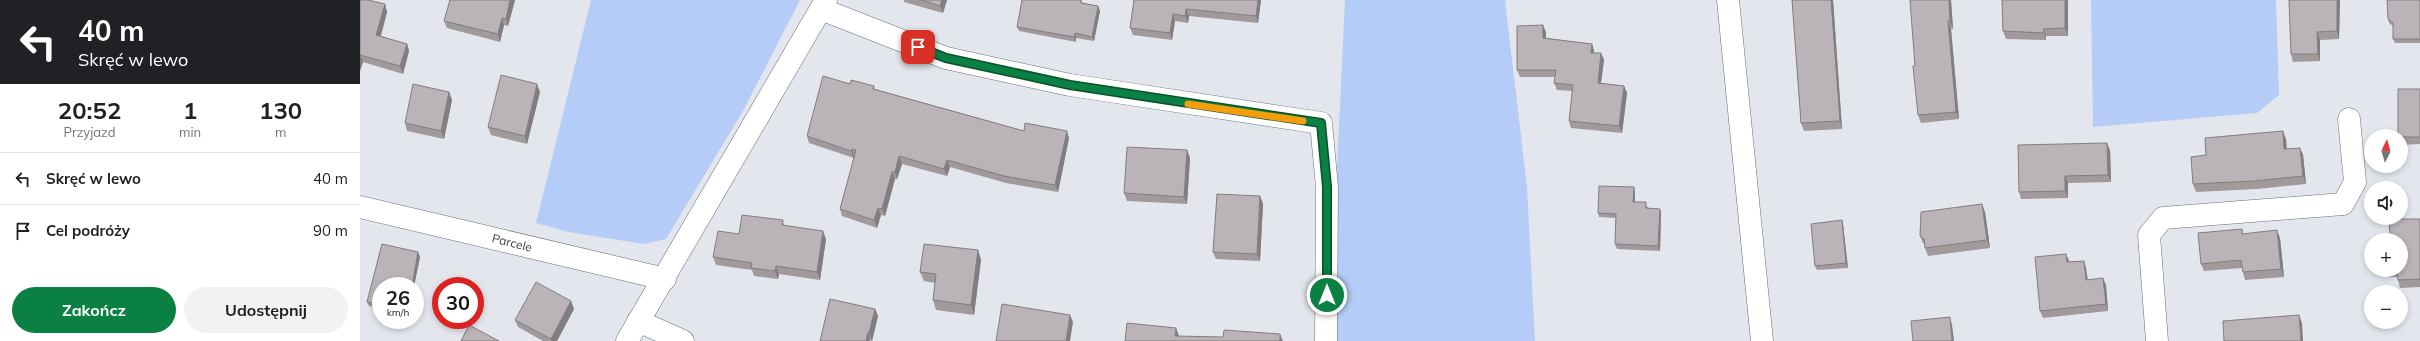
<!DOCTYPE html>
<html lang="pl">
<meta charset="utf-8">
<style>
:root{--surface:#fff;--page:#f2f2f2;--text:#202124;--muted:#757577;--line:#e0e0e0;--accent:#0b8043}
body{margin:0;font-family:Mulish,sans-serif;background:var(--page);color:var(--text);height:100vh;display:flex;flex-direction:column;font-size:15px;white-space:nowrap}
*{box-sizing:border-box;margin:0}
p{font-size:13px;color:var(--muted)}
.icon{flex:none;width:22px;height:22px;fill:none;stroke:currentColor;stroke-width:2;stroke-linecap:round;stroke-linejoin:round}
.map{position:relative;flex:1;overflow:hidden}
.side{display:flex;flex-direction:column;background:var(--surface);width:360px}
.side>*{flex:none}
.banner{background:#202124;color:#fff;overflow:hidden}
.needle{width:26px;rotate:5deg}
.controls{position:absolute;left:2004px;top:129px;display:grid;gap:8px}
.controls a{display:grid;place-items:center;width:44px;height:44px;border-radius:50%;background:var(--surface);box-shadow:0 2px 6px #0003;font-size:20px}
.speed{position:absolute;left:12px;top:277px;display:flex;gap:8px;font-size:20px;font-weight:700;text-align:center}
.speed>*{display:grid;place-content:center;width:52px;height:52px;border-radius:50%;background:var(--surface);box-shadow:0 2px 6px #0003;line-height:1}
.speed small{font-size:10px;font-weight:400}
.speed .limit{border:6px solid #d22;background:#fff;color:#111}
.pin{position:absolute;display:grid;place-items:center;width:34px;height:34px;color:#fff;margin:-17px;border-radius:8px;box-shadow:0 2px 6px #0006}
.me{position:absolute;width:44px;margin:-22px;rotate:0deg;stroke-linejoin:round;filter:drop-shadow(0 0 3px #0008)}
.turn{display:flex;align-items:center;gap:14px;height:84px;padding:0 12px;font-size:18px}
.turn .icon{width:52px;height:52px;stroke-width:2.5}
.turn b{display:block;font-size:28px;line-height:34px}
.eta{display:flex;justify-content:space-evenly;align-items:center;height:68px;text-align:center}
.eta b{font-size:24px;font-weight:700;line-height:28px}
.cta{display:flex;gap:8px;margin-top:auto;padding:8px 12px}
.cta a{flex:1;height:46px;border-radius:24px;background:var(--accent);color:#fff;font-size:16px;font-weight:700;line-height:46px;text-align:center}
.cta a+a{background:var(--page);color:var(--text)}
ul{padding:0;list-style:none}
li{display:flex;align-items:center;gap:12px;height:52px;padding:0 12px;border-top:1px solid var(--line)}
li div{flex:1}
li b{display:block;font-size:15px}
li em{font-style:normal}
main{display:flex;flex:1;min-height:0}
.map>svg:first-child{display:block}
.green{fill:#b4ccf7}
.lines{fill:none;stroke-linecap:round;stroke-linejoin:round}
.minor-casing{stroke:#6d6f75;stroke-width:23}
.tertiary-casing{stroke:#6d6f75;stroke-width:23}
.minor{stroke:#fff;stroke-width:22}
.tertiary{stroke:#fff;stroke-width:22}
.wall{fill:#a09a9d}
.shaded-wall{fill:#827d80}
.building{fill:#bab3b7;stroke:#827d80}
.route-casing{stroke:#07532c;stroke-width:10}
.route{stroke:#0b8043;stroke-width:7}
.slow{stroke:#f59e0b;stroke-width:7}
.labels{text-anchor:middle;stroke-width:3;stroke-linejoin:round;paint-order:stroke}
.street-label{font-size:12px;fill:#3a3b3d;stroke:#fff}
</style>
<main>
<section class="side">
<div class="banner">
<div class="turn"><svg class="icon" aria-label="left" viewBox="0 0 24 24"><path d="M17 20v-9H6M10 6l-5 5 5 5"/></svg><div><b>40 m</b>Skręć w lewo</div></div>
</div>
<div class="eta">
<div><b>20:52</b><p>Przyjazd</p></div>
<div><b>1</b><p>min</p></div>
<div><b>130</b><p>m</p></div>
</div>
<ul>
<li><svg class="icon" aria-label="left" viewBox="0 0 24 24"><path d="M17 20v-9H6M10 6l-5 5 5 5"/></svg><div><b>Skręć w lewo</b></div><em>40 m</em></li>
<li><svg class="icon" aria-label="arrive" viewBox="0 0 24 24"><path d="M6 21V4h12l-3 4 3 4H6"/></svg><div><b>Cel podróży</b></div><em>90 m</em></li>
</ul>
<div class="cta"><a>Zakończ</a><a>Udostępnij</a></div>
</section>
<div class="map">
<svg width="2060" height="341" viewBox="0 0 2060 341">
<rect width="100%" height="100%" fill="#e3e6ec"/>
<path class="green" d="M231 0H440L383 111 306 239 284 244 209 232 176 223Z
M985 0H1145L1167 187 1175 341H976L977 168Z
M1731 0H1916L1919 95 1897 113 1733 127Z"/>
<g class="lines">
<g class="minor-casing">
<path id="minor" d="M461 9 586 58 710 85 961 123 967 187 966 341
M0 207 305 279
M278 321 323 341
M267 341 466 0
M1797 341 1789 235 1803 218 1983 204 1995 182 1989 119"/>
</g>
<g class="tertiary-casing">
<path id="tertiary" d="M1368 0 1402 341"/>
</g>
<use href="#minor" class="minor"/>
<use href="#tertiary" class="tertiary"/>
</g>
<path class="wall" d="M0 0 25 4 27 12 21 36 47 44 49 51 43 74 3 62 0 71Z
M90 0H155L148 26 144 25 140 42 87 28 84 21Z
M544 0H587L583 13 544 2Z
M662 0H721L723 3 738 6 740 11 734 41 716 38V42L659 31 657 27Z
M774 0H901L898 23 829 16 828 23 815 21 812 40 773 35 770 28Z
M1432 0H1473L1482 129 1444 131 1441 123Z
M1591 0 1593 29H1591L1599 119 1561 123 1558 115 1555 66Z
M1642 0H1708V36H1686V40L1646 39 1643 31Z
M1929 0H1980L1979 39 1960 40V61L1933 62 1931 54Z
M2060 0V43H2035L2033 39V26L2029 23 2028 19Z
M1186 32V38L1232 44 1234 51V53H1241L1244 60 1241 83 1264 86 1267 93 1262 133 1211 128 1209 121 1212 91 1197 90 1194 83 1195 77H1160L1157 70Z
M490 84 514 86 515 89 664 131 709 138 698 192 646 183 590 167 587 176 542 164 537 179H535L525 216 521 215 517 228 482 216 480 209 494 158 449 143 447 136Z
M2060 89V144L2041 145V136Z
M89 92 92 100 84 139 47 131 45 123Z
M180 92 167 144 131 135 128 127Z
M1926 139 1927 149 1940 148 1943 155 1946 184 1897 189 1836 192 1833 184 1846 155Z
M827 150 830 158 827 204 767 201 764 193Z
M1750 150 1751 182 1708 183V198L1661 199 1659 192Z
M1275 192V202L1288 207V208L1300 209 1301 213 1300 251 1257 249 1255 244 1256 218 1239 217 1238 213Z
M900 196 903 204 900 261 856 259 853 252Z
M1625 212 1630 248 1568 256 1565 248V245L1563 243 1560 236Z
M2060 219V287L2040 288 2038 280V277H2027L2024 270H2041L2030 235Z
M423 220 424 226 466 239 460 280 419 274 418 279 394 276 392 270 356 265 353 257 379 234Z
M1482 220 1483 224 1488 268 1457 270 1455 266Z
M1882 229 1883 234 1920 238 1924 277 1885 280 1882 268 1844 271 1841 264Z
M22 244 58 252 60 257 54 286H21V309L9 306 7 302Z
M618 250 621 260 614 315 576 310 573 300 575 283 564 281 560 272Z
M1706 254 1709 262 1724 261 1726 268 1728 280 1746 285 1748 311 1683 318 1680 311Z
M211 301 214 309 197 341H183L158 327 155 320Z
M515 309 518 316 512 341 510 340V341H460Z"/>
<path class="shaded-wall" d="M150 0H155L148 26 146 19Z
M582 0H587L583 13 580 6Z
M898 0H901L898 23 896 16Z
M1471 0H1473L1482 129 1480 121Z
M1589 0H1591L1593 29 1590 21Z
M1705 0H1708V36L1705 28Z
M1977 0H1980L1979 39 1977 31Z
M25 4 27 12 19 42 16 35Z
M738 6 740 11 734 41 732 37Z
M826 9 829 16 828 23 825 16Z
M813 14 815 21 812 40 810 33Z
M142 18 144 25 140 42 138 34Z
M1588 21 1591 29 1599 119 1596 112Z
M1183 25 1186 32V45L1183 38Z
M1683 29 1686 36V40L1684 33Z
M1957 32 1960 40V61L1958 54Z
M715 33 716 38V42L714 37Z
M47 44 49 51 43 74 40 66Z
M1232 44 1234 51 1233 59 1231 53Z
M1241 53 1244 60 1240 89 1238 83Z
M0 55 3 62 0 71Z
M177 84 180 92 167 144 165 136Z
M1264 86 1267 93 1262 133 1259 126Z
M89 92 92 100 84 139 81 131Z
M707 131 709 138 698 192 695 185Z
M1923 131 1926 139 1927 157 1924 149Z
M1747 143 1750 150 1751 182 1748 175Z
M1940 148 1943 155 1946 184 1943 176Z
M492 149 494 156V158L491 151Z
M827 150 830 158 827 204 824 197Z
M539 156 542 164 537 179 535 172Z
M587 160 590 167 587 176 584 169Z
M532 172 535 179 525 216 522 209Z
M1705 176 1708 183V198L1705 191Z
M1274 187 1275 192V206L1273 202Z
M900 196 903 204 900 261 897 254Z
M1622 204 1625 212 1630 248 1627 240Z
M518 208 521 215 517 228 514 220Z
M1300 209 1301 213 1300 251 1298 246Z
M1482 220 1483 224 1488 268 1486 263Z
M1917 230 1920 238 1924 277 1921 269Z
M463 231 466 239 460 280 457 272Z
M618 250 621 260 614 315 611 305Z
M58 252 60 257 54 286H52Z
M1706 254 1709 261 1710 270 1707 262Z
M1724 261 1726 268 1728 287 1726 280Z
M416 266 419 274 418 279 415 271Z
M1743 278 1746 285 1748 311 1746 304Z
M211 301 214 309 197 341H191V339Z
M515 309 518 316 512 341 509 333Z
M710 315 713 322 710 341H706Z
M1939 315 1942 323 1943 341H1941Z
M1590 317 1592 325 1594 341H1592Z
M816 328 819 336H815Z
M508 332 510 340V341H506Z
M920 334 923 341H920Z"/>
<path class="building" d="M0 0H8L25 4 16 35 47 44 40 66 0 55Z
M90 0H150L146 19 142 18 138 34 84 21Z
M561 0H582L580 6Z
M662 0H721V3L738 6 732 37 715 33 714 37 657 27Z
M774 0H898L896 16 826 9 825 16 813 14 810 33 770 28Z
M1432 0H1471L1480 121 1441 123Z
M1550 0H1589L1590 21H1588L1596 112 1558 115 1553 66H1555Z
M1642 0H1705V28L1683 29 1684 33 1643 31Z
M1929 0H1977V31L1957 32 1958 54H1931Z
M2027 0H2060V39H2033V23L2028 19Z
M1183 25V38L1232 44 1231 53H1241L1238 83 1264 86 1259 126 1209 121 1213 85 1194 83 1196 70H1157V26Z
M141 75 177 84 165 136 128 127Z
M463 76 490 84 491 80 514 86 513 89 664 131 665 123 707 131 695 185 644 176 587 160 584 169 539 156 535 172H532L522 209 518 208 514 220 480 209 496 150 492 149 491 151 447 136Z
M53 84 89 92 81 131 45 123Z
M2038 89H2060V137H2041V136H2038Z
M1923 131 1924 149 1940 148 1943 176 1894 181 1833 184 1831 157 1846 155 1845 138Z
M1747 143 1748 175 1705 176V191L1659 192 1658 145Z
M767 147 827 150 824 197 764 193Z
M1239 186 1274 187 1273 202H1286V208L1300 209 1298 246 1255 244 1256 214 1238 213Z
M857 194 900 196 897 254 853 252Z
M1622 204 1627 240 1565 248 1564 239 1560 236 1561 212Z
M382 215 423 220 422 225 463 231 457 272 416 266 415 271 391 268 392 263 353 257 358 231 379 234Z
M2029 219H2060V279L2038 280 2037 270H2041V240H2023V236L2030 235Z
M1482 220 1486 263 1455 266 1451 224Z
M1882 229V234L1917 230 1921 269 1883 272 1881 260 1841 264 1838 233Z
M22 244 58 252 52 286H21V305L7 302Z
M564 244 618 250 611 305 573 300 576 274 560 272Z
M1706 254 1707 262 1724 261 1726 280 1743 278 1746 304 1680 311 1675 257Z
M176 282 211 301 191 339 155 320Z
M470 299 515 309 509 333 508 332 506 341H460Z
M642 304 710 315 706 341H636Z
M1939 315 1941 341H1864L1863 321Z
M1590 317 1592 341H1553L1551 321Z
M767 323 816 328 815 336 863 337 864 330 920 334V341H765Z
M109 325 139 341H101Z"/>
<g class="lines">
<g class="route-casing">
<path id="route" d="M558 47 586 58 710 85 961 123 967 187V295"/>
</g>
<use href="#route" class="route"/>
<path class="slow" d="M828 104 943 121"/>
</g>
<g class="labels">
<g class="street-label">
<text transform="translate(152 243) rotate(14)" y="4">Parcele</text>
</g>
</g>
</svg>
<div class="controls">
<a><svg class="needle" viewBox="-14 -14 28 28"><path d="M0-13l5 13h-10z" fill="#e53935"/><path d="M0 13l5-13h-10z" fill="#757577"/></svg></a>
<a><svg class="icon" aria-label="sound" viewBox="0 0 24 24"><path d="M4 9h4l5-4v14l-5-4H4zM17 9q2 3 0 6"/></svg></a>
<a>+</a>
<a>−</a>
</div>
<div class="speed"><div>26<small>km/h</small></div><div class="limit">30</div></div>
<div class="pin" style="left:558px;top:47px;background:#d93025"><svg class="icon" aria-label="arrive" viewBox="0 0 24 24"><path d="M6 21V4h12l-3 4 3 4H6"/></svg></div>
<svg class="me" style="left:967px;top:295px" viewBox="-20 -20 40 40"><circle r="17" fill="#0b8043" stroke="#fff" stroke-width="3"/><path d="M0-11L8 9 0 5-8 9z" fill="#fff"/></svg>
</div>
</main>
